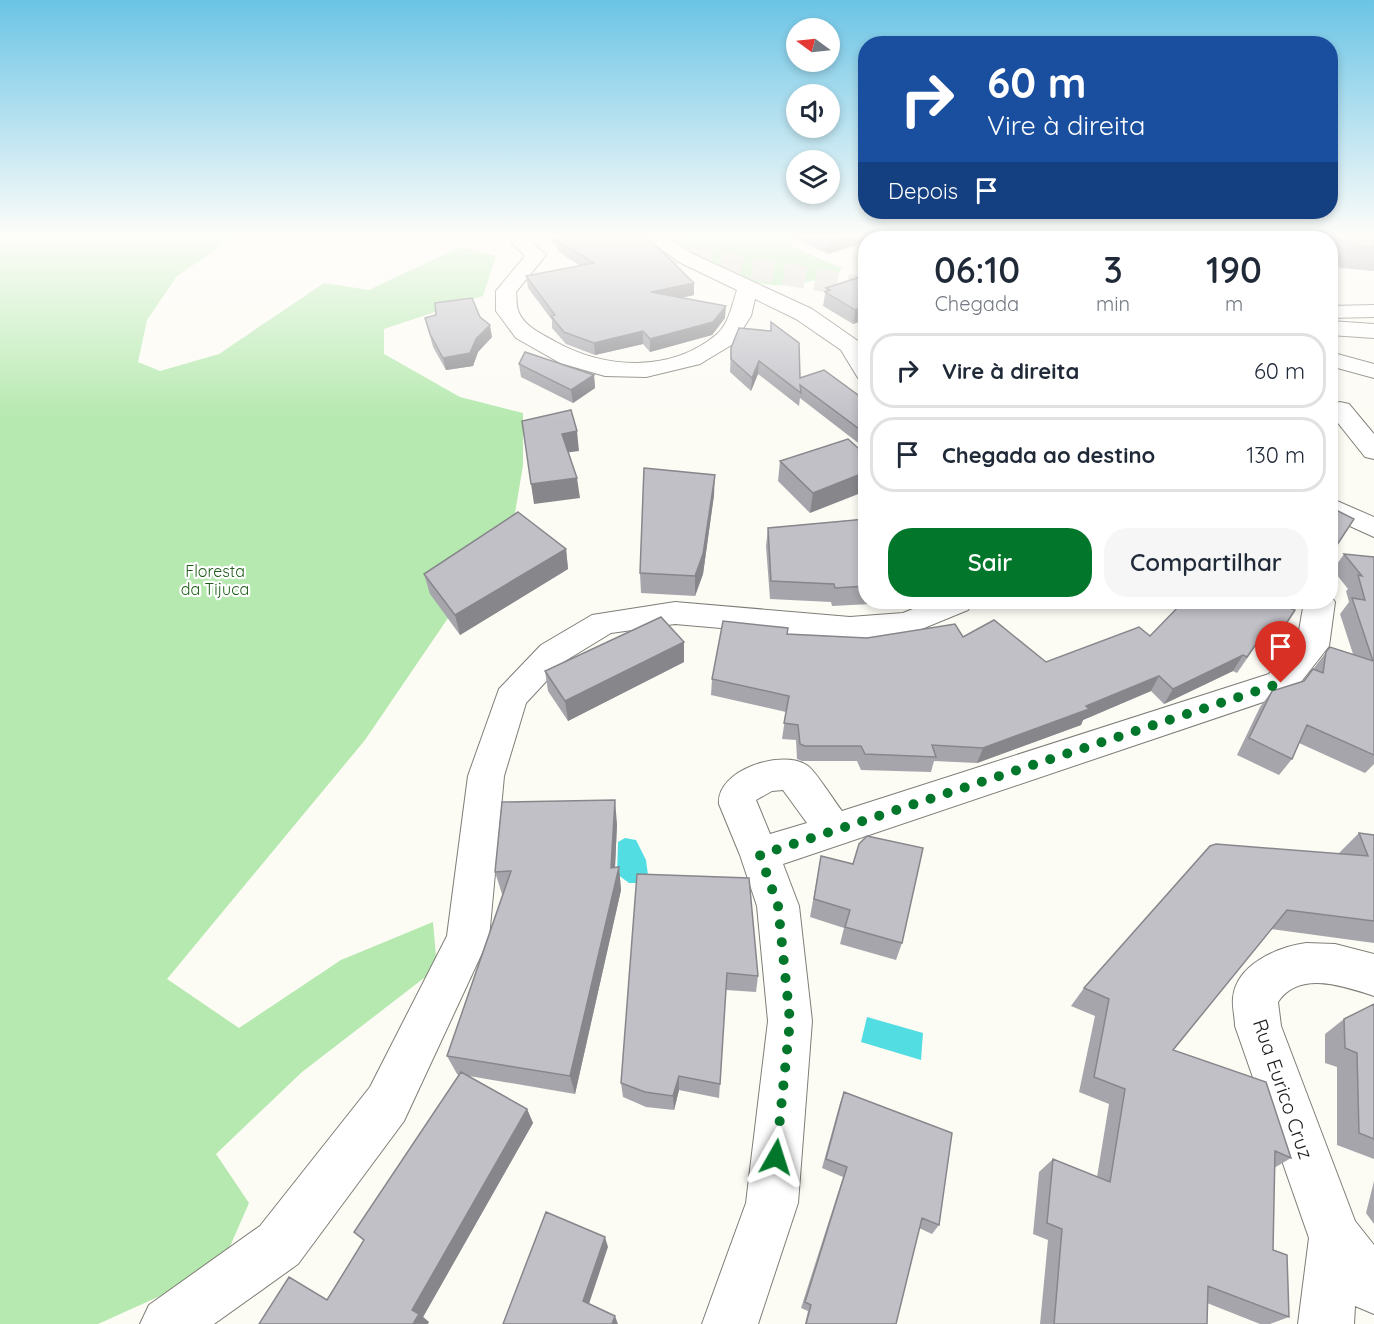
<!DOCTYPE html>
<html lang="pt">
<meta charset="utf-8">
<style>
:root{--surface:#fff;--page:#f6f6f7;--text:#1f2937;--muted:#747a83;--line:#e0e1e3;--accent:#02762b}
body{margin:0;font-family:Quicksand,sans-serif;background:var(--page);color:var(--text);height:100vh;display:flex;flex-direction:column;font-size:22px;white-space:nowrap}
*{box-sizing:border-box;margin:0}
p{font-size:20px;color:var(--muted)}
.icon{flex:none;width:33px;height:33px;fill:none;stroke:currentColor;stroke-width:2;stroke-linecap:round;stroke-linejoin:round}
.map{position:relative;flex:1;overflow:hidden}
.details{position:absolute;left:858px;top:231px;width:480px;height:378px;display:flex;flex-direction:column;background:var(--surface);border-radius:24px;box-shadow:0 3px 9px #0003}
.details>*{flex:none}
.guide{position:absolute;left:858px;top:36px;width:480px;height:183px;border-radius:24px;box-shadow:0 3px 9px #0003;background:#1a4fa0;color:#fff;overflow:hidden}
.needle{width:39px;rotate:285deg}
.controls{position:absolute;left:786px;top:18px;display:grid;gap:12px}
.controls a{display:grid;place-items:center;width:54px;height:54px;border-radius:50%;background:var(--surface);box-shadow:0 3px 9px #0003;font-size:30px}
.pin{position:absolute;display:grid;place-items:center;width:51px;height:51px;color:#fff;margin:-62px -26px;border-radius:50% 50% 50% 0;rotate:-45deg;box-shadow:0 0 6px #0007}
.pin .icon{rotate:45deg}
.me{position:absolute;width:66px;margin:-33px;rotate:6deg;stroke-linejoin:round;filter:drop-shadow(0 0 4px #0008)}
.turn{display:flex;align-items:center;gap:21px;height:126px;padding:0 30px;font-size:27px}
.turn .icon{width:78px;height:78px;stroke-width:2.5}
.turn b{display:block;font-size:42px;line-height:51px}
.then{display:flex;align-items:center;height:57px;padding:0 30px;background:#0003;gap:12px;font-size:22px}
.eta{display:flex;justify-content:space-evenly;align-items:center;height:102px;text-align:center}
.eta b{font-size:36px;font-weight:600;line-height:42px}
.primary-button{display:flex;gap:12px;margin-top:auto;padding:12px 30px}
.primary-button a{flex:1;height:69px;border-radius:24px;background:var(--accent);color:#fff;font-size:24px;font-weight:600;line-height:69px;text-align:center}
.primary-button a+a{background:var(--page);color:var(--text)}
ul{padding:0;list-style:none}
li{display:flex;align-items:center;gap:18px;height:75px;margin:0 12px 9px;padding:0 18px;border:3px solid var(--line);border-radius:24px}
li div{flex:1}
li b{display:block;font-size:22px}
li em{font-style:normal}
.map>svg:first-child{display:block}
.green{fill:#b5e9af}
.water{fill:#51dde1}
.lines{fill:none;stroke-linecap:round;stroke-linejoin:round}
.highway-tunnel{stroke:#dad9d3;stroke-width:22;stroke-dasharray:22 10;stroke-linecap:butt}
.minor-casing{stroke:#7e7d77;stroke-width:2}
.highway-casing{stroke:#7e7d77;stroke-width:2}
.minor{fill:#fff;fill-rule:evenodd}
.highway{fill:#fff;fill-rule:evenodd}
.wall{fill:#a6a5ab}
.shaded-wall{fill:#87868b}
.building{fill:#c1c0c7;stroke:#87868b;stroke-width:1.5}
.route{stroke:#02762b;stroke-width:10;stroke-dasharray:0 18}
.labels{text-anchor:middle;stroke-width:4.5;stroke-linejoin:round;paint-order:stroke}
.park-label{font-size:16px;fill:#1e5d18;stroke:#fff}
.near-street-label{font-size:20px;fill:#1c1b19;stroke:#fff}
</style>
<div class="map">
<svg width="1374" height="1324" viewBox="0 0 1374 1324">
<rect width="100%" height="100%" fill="#fcfbf4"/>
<path class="green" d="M0 236H245L226 243 177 276 147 320 138 362 160 371 219 354 324 283 369 290 460 247 496 256 483 296 384 329V354L460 397 523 413V465L510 543 448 618 365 740 167 979 239 1028 341 960 433 922 437 968 302 1072 216 1154 249 1203 220 1269 98 1324H0Z
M686 236H801L790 240 792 247 842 268 837 276C820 279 803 283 786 285 748 288 708 263 678 242Z"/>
<path class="water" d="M625 838 636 840 646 860 648 875 643 883H629L617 874 618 842Z
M867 1017 923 1033 921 1060 861 1042Z"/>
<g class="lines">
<path class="highway-tunnel" d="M563 236 866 288"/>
<g class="minor-casing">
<path id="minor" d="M514 236H532L531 241 546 255 516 292C517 297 516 305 518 310 523 326 542 334 556 342 605 369 670 373 716 335 729 324 732 305 737 290L679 262 644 236H665L693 254 812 309 858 341 866 353V380L858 378 841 350 796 319 755 299 751 316 733 344 700 364 646 377 605 376 560 363 516 338 496 311V291L525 256 511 242Z
M1034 236H1053L1054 238H1035Z
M1374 305V317L1330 318V306Z
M1330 352 1374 364V378L1330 366Z
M1340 402 1349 404 1374 434V459L1365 457 1330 413 1331 404Z
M1330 498 1374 517V537L1330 517Z
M1330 595 1335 602 1329 646 1293 692 783 864 799 906 812 1021 798 1203 758 1324H702L746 1203 768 1021 757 906 740 855 719 804C716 770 783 748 808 766 817 773 834 801 842 811L1269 674 1297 642 1304 602H1330ZM783 790 807 823 770 834 756 800 772 791Z
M675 602 850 617 903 613 930 602H973L968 610 907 635 850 639 675 624 611 633 565 661 526 703 504 776 489 938 404 1121 298 1264 214 1324H140L149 1305 260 1226 370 1087 447 936 468 776 499 689 541 645 592 615Z
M1306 943 1335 944 1374 954V996C1344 986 1299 970 1278 1002L1281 1026 1355 1221 1374 1245V1314L1355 1306 1354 1324H1298L1309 1238 1235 1026C1235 1017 1232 1007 1233 998 1236 964 1278 947 1306 943Z"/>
</g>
<g class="highway-casing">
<path id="highway" d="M1330 321 1374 324V338L1330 335Z"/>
</g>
<use href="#minor" class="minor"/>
<use href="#highway" class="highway"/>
</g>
<path class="wall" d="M549 236H646L694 295 681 298 725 318 712 335 650 352 643 344 595 355 566 344 552 328V320L528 288 526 276 580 266 558 251 557 246 550 241Z
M790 236H885L877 238H866L828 254Z
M897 236H1031L1033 238H900Z
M1317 236H1374V271L1340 268 1330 255V238H1319Z
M866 275 853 324 823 306 826 288Z
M480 317 492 337 478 352 473 366 446 370 433 347 425 318Z
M731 348 800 378 866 400V449L800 398 799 406 758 374 751 391 730 372Z
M519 364 594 375 595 388 573 403 521 377Z
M848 439 810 513 778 481 780 461Z
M714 495 703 574 695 596 641 593 640 573Z
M866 502V602H910L832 606 831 602 770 599 766 546 768 528 862 519Z
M1330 507 1335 548 1330 555Z
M566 549 568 569 460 635 430 594 424 574Z
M1344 554 1374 557V764L1365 773 1299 743 1292 759 1279 775 1237 755 1260 707 1272 691 1304 681 1330 647 1353 654 1340 614 1349 602 1346 591 1348 589 1333 570Z
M1210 602H1277V603L1295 610 1269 649 1257 644 1237 673 1233 671 1164 704 1151 691 1083 720 1081 725 977 763 934 761 931 772 861 770 857 761H802L797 759 796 740 782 739 786 712 711 695 712 679 787 634 867 638 963 637 1046 662 1150 636 1207 607Z
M684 642V662L568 721 548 691 545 671Z
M617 824 615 868 619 867 621 890 575 1094 469 1076 527 1109 533 1123 423 1317 429 1322 327 1300 364 1241 354 1232 459 1075 457 1074 447 1056 503 894H502L495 872Z
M1359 833 1374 835V943L1271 929 1173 1050 1291 1158 1274 1168 1273 1250 1289 1317 1270 1324H1260L1207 1303V1324H1040L1048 1240 1033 1234 1039 1172 1053 1159 1097 1177 1109 1104 1079 1092 1095 1016 1071 1006 1084 988 1339 853Z
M821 856 902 943 896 960 840 944 844 928 810 917Z
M637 874 758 976 756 992 726 990 719 1098 679 1090 674 1110 646 1107 623 1097 621 1083Z
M1374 1004V1159L1337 1145V1067L1325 1063V1034L1344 1019Z
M844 1092 939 1225 932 1234 919 1228 896 1324H805L808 1311 801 1308 843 1177 822 1168 840 1103Z
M1374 1181V1224L1366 1213Z"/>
<path class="shaded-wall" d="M846 236H885L877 238H866V242L828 254 830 241Z
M694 283V295L651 304V292Z
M726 306 725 318 712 335 650 352V339Z
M866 306V320L853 324 855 310Z
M490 325 492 337 478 352 473 366 446 370 443 358 476 339Z
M643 331V344L595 355 594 343Z
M759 361 758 374 751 391 752 378Z
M594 375 595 388 573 403 571 390Z
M577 431 579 451 564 453 562 434Z
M866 472V491L810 513 813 493Z
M715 475 714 495 703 574 695 596V576Z
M577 478 580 498 534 504 531 484Z
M566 549 568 569 460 635 455 615Z
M684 642V662L568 721 565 701Z
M1243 655 1233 671 1164 704 1173 689Z
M1159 676 1151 691 1083 720 1081 725 977 763 983 748Z
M615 800 617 824 614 888 619 867 621 890 575 1094 570 1076 611 868Z
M679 1076V1090L674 1110 673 1096Z
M527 1109 533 1123 423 1317 429 1322 428 1324H413L412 1310Z
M605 1237 608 1247 587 1310 583 1301Z
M615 1316 618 1324H612Z"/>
<path class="building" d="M558 236H646L694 283 651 292 726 306 713 322 650 339 643 331 594 343 564 332 551 316 555 315 526 276 594 263 556 240 562 238Z
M819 236H846L830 241Z
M915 236H1031L1033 238H924Z
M1090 236H1264L1273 238H1088Z
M1344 236H1374V247L1352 246Z
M866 275V306L855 310 825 292 830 290 826 288Z
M472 298 480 317 490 325 476 339 470 353 443 358 430 334 425 318 436 315 435 303Z
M771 322 799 343 800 378 824 370 865 400H866V434L800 385 801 393 759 361 752 378 731 359V348L739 328 771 331Z
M525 352 594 375 571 390 519 364Z
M571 410 577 431 562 434 577 478 531 484 522 421Z
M848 439 866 455V472L813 493 780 461Z
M644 468 715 475 703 554 695 576 640 573Z
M1330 507 1354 519 1335 548 1330 543Z
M518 512 566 549 455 615 424 574Z
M866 519V586L835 588 834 584 771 581 768 528Z
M1344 554 1374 557V755L1307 725 1292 759 1249 738 1272 691 1304 681 1313 669 1323 673 1326 652 1330 647 1373 661 1352 598 1365 600 1358 575 1362 576Z
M1183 602H1193L1209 608 1212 602H1277V603L1295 610 1280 633 1267 628 1247 657 1243 655 1173 689 1159 676 1086 706 1089 709 983 748 932 745 936 757 865 754 861 746H805L800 744 798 725 784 723 789 696 712 679 723 621 788 628 787 634 867 638 955 624 963 637 994 620 1046 662 1139 627 1150 636Z
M661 617 684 642 565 701 545 671Z
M615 800 611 868 619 867 570 1076 447 1056 511 871 495 872 502 802Z
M1359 833 1374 835V921L1287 910 1173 1050 1266 1082 1291 1158 1275 1151 1273 1250 1287 1255 1289 1317 1208 1286 1207 1324H1054L1062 1229 1047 1223 1053 1159 1110 1182 1125 1089 1094 1077 1109 999 1084 988 1210 846 1216 844 1368 856Z
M867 836 923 848 902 943 845 927 850 910 814 899 821 856 853 864 859 844Z
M637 874 749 878 758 976 727 973 720 1084 679 1076 673 1096 645 1092 621 1083Z
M1374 1004V1139L1359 1133 1357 1053 1345 1048 1344 1019Z
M461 1072 527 1109 412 1310 419 1314 413 1324H259L289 1277 327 1300 364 1240 354 1232Z
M844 1092 952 1133 939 1225 922 1218 896 1324H806L811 1305 805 1302 847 1167 826 1159Z
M546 1212 605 1237 583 1301 615 1316 612 1324H503Z"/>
<linearGradient id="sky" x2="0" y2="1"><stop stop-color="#6bc4e5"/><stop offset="0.56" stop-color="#fefdfa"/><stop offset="1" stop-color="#fefdfa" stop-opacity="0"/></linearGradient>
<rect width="1374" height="421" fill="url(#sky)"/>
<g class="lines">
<path class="route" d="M776 1157 790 1021 778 906 760 855 1281 683"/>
</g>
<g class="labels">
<g class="park-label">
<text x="215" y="577">Floresta<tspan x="215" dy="18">da Tijuca</tspan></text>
</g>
<g class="near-street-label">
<text transform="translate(1283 1089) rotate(71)" y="7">Rua Eurico Cruz</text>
</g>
</g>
</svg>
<div class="controls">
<a><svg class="needle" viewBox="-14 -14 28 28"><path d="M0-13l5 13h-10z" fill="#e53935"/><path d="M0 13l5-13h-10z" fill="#747a83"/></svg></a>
<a><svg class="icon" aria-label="sound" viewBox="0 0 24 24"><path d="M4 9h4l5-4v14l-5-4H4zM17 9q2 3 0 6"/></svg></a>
<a><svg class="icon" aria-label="layers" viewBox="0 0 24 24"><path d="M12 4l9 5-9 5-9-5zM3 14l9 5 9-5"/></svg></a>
</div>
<div class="pin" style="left:1281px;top:683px;background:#d93025"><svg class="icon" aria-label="arrive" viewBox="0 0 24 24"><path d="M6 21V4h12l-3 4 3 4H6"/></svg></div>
<svg class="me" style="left:776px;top:1157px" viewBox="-20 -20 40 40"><path d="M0-17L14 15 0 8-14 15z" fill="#02762b" stroke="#fff" stroke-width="4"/></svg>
<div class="guide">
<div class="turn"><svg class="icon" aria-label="right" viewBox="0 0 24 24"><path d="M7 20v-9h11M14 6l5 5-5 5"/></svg><div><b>60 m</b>Vire à direita</div></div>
<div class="then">Depois<svg class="icon" aria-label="arrive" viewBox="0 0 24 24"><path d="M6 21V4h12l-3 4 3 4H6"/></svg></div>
</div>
<section class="details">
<div class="eta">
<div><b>06:10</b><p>Chegada</p></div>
<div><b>3</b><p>min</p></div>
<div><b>190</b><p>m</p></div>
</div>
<ul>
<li><svg class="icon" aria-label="right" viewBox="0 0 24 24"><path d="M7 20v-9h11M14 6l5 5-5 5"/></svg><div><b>Vire à direita</b></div><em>60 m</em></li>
<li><svg class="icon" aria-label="arrive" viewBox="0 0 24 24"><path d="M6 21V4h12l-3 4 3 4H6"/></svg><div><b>Chegada ao destino</b></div><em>130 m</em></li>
</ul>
<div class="primary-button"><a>Sair</a><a>Compartilhar</a></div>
</section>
</div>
